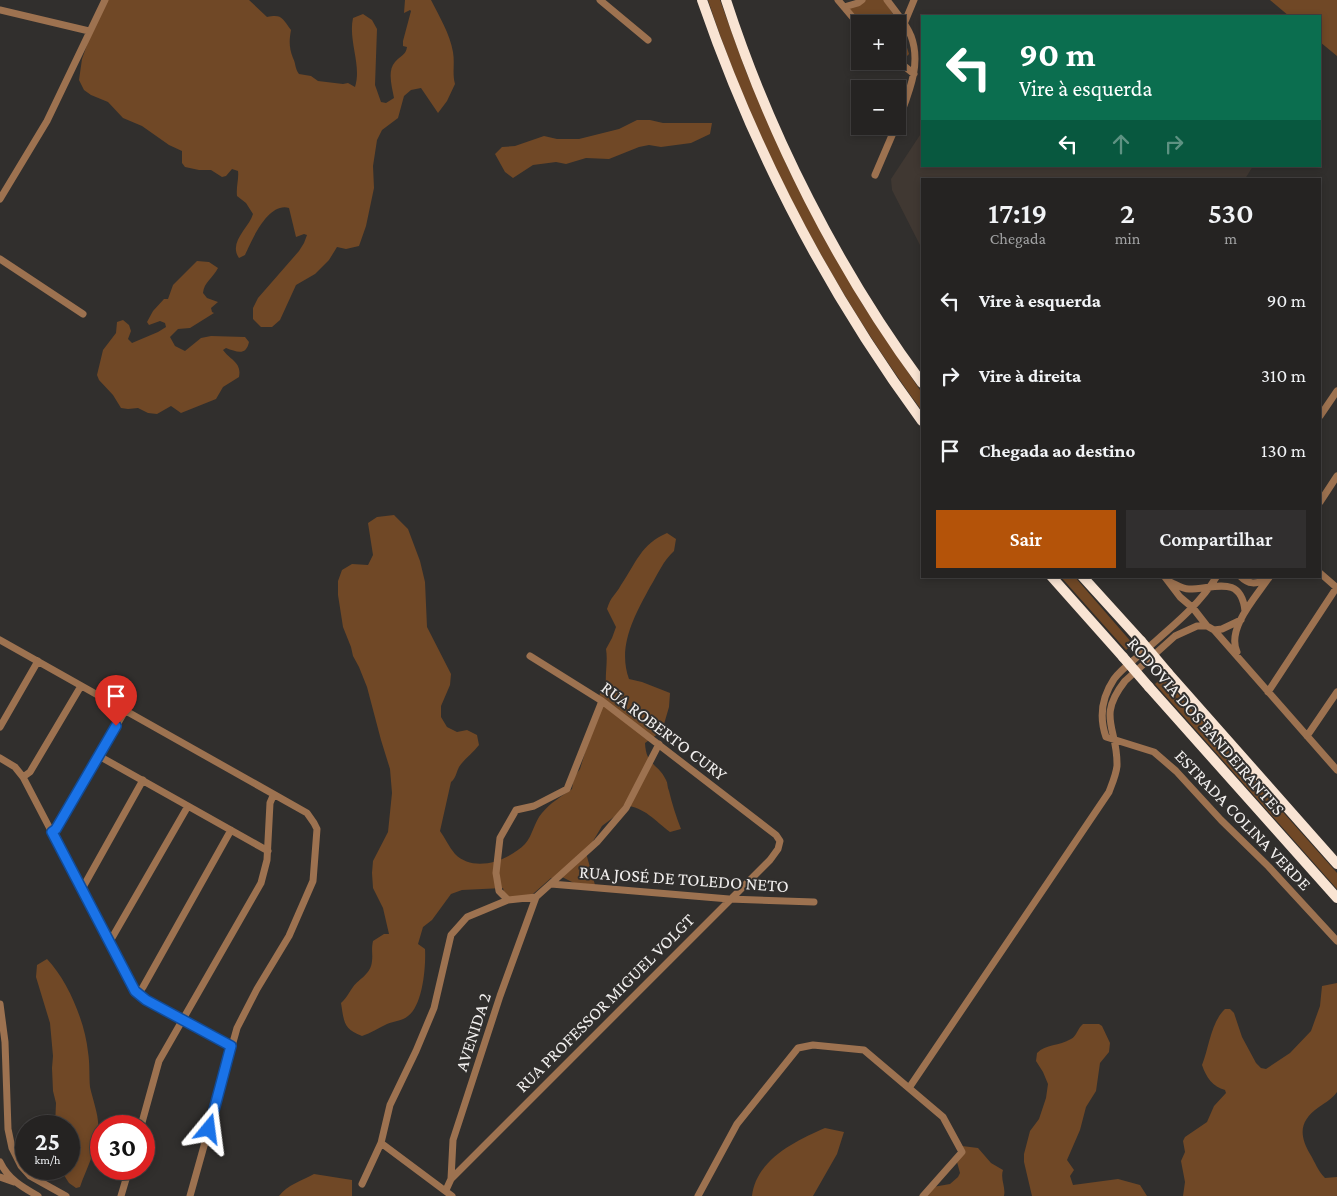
<!DOCTYPE html>
<html lang="pt">
<meta charset="utf-8">
<style>
:root{--surface:#252322;--page:#312f2f;--text:#f1f3f6;--muted:#a3a4a5;--line:#424040;--accent:#b45309}
body{margin:0;font-family:"Crimson Pro",serif;background:var(--page);color:var(--text);height:100vh;display:flex;flex-direction:column;font-size:19px;white-space:nowrap}
*{box-sizing:border-box;margin:0}
p{font-size:16px;color:var(--muted)}
.icon{flex:none;width:28px;height:28px;fill:none;stroke:currentColor;stroke-width:2;stroke-linecap:round;stroke-linejoin:round}
.map{position:relative;flex:1;overflow:hidden}
.panel{position:absolute;left:921px;top:178px;width:400px;height:400px;display:flex;flex-direction:column;background:var(--surface);border-radius:0px;box-shadow:0 2px 8px #0003,0 0 0 1px var(--line)}
.panel>*{flex:none}
.hud{position:absolute;left:921px;top:15px;width:400px;height:152px;border-radius:0px;box-shadow:0 2px 8px #0003,0 0 0 1px var(--line);background:#0b6e4f;color:#fff;overflow:hidden}
.buttons{position:absolute;left:851px;top:15px;display:grid;gap:10px}
.buttons a{display:grid;place-items:center;width:55px;height:55px;border-radius:0px;background:var(--surface);box-shadow:0 2px 8px #0003,0 0 0 1px var(--line);font-size:25px}
.speed{position:absolute;left:15px;top:1115px;display:flex;gap:10px;font-size:25px;font-weight:700;text-align:center}
.speed>*{display:grid;place-content:center;width:65px;height:65px;border-radius:50%;background:var(--surface);box-shadow:0 2px 8px #0003,0 0 0 1px var(--line);line-height:1}
.speed small{font-size:12px;font-weight:400}
.speed .limit{border:8px solid #d22;background:#fff;color:#111}
.pin{position:absolute;display:grid;place-items:center;width:42px;height:42px;color:#fff;margin:-51px -21px;border-radius:50% 50% 50% 0;rotate:-45deg;box-shadow:0 0 5px #0007}
.pin .icon{rotate:45deg}
.me{position:absolute;width:55px;margin:-28px;rotate:16deg;stroke-linejoin:round;filter:drop-shadow(0 0 4px #0008)}
.turn{display:flex;align-items:center;gap:18px;height:105px;padding:0 15px;font-size:22px}
.turn .icon{width:65px;height:65px;stroke-width:2.5}
.turn b{display:block;font-size:35px;line-height:42px}
.lanes{display:flex;align-items:center;height:48px;padding:0 15px;background:#0003;justify-content:center;gap:25px;direction:ltr}
.lanes .off{opacity:.35}
.eta{display:flex;justify-content:space-evenly;align-items:center;height:85px;text-align:center}
.eta b{font-size:30px;font-weight:600;line-height:35px}
.primary-button{display:flex;gap:10px;margin-top:auto;padding:10px 15px}
.primary-button a{flex:1;height:58px;border-radius:0px;background:var(--accent);color:#fff;font-size:20px;font-weight:600;line-height:58px;text-align:center}
.primary-button a+a{background:var(--page);color:var(--text)}
ul{padding:0;list-style:none}
li{display:flex;align-items:center;gap:15px;height:75px;padding:0 15px}
li div{flex:1}
li b{display:block;font-size:19px}
li em{font-style:normal}
.map>svg:first-child{display:block}
.built{fill:#403832}
.green{fill:#704826}
.lines{fill:none;stroke-linecap:round;stroke-linejoin:round}
.minor{stroke:#9d7250;stroke-width:7}
.highway{stroke:#f9e4d3;stroke-width:10}
.highway-bridge{stroke:#f9e4d3;stroke-width:10}
.route-casing{stroke:#114b97;stroke-width:12}
.route{stroke:#1a73e8;stroke-width:9}
.labels{text-anchor:middle;stroke-width:4;stroke-linejoin:round;paint-order:stroke}
.street-label{font-size:18px;fill:#f1efee;stroke:#312f2d}
</style>
<div class="map">
<svg width="1337" height="1196" viewBox="0 0 1337 1196">
<rect width="100%" height="100%" fill="#312f2d"/>
<path class="built" d="M922 132V166H1253L1245 179H922V249L892 190 891 179Z"/>
<path class="green" d="M103 0H249L267 17C282 14 282 18 291 30 289 41 289 48 293 58 296 64 295 69 299 74L311 76 318 81 343 84 348 83 355 87C362 65 348 41 353 18L363 14 372 20 377 29 375 85 381 102 386 103 394 98C392 87 387 71 395 62 400 56 406 55 407 47L403 46V41L411 11 410 10 404 13 405 0H431C439 16 450 34 453 52 455 64 452 73 455 84L447 101 438 113 421 88 411 90 404 96 398 118 382 130 377 140 373 166 374 188 366 226 359 246 346 249 337 247 329 260 315 274 296 285 280 320 272 327H261L253 319V308L258 298 299 251 304 243 307 235 304 234 296 237 289 208C268 202 252 240 245 255L239 258C228 242 249 228 253 214L246 203 237 196C236 187 239 179 238 171L232 169 226 176 222 177 211 170H199L185 167 182 163V151L169 145 142 126 123 118 108 102 91 95 84 90 79 80 82 59Z
M708 0H720L747 74 788 168 818 226 863 305 922 393V411C831 287 756 147 708 0Z
M862 0H884L900 25 909 54 904 59 898 53V24H863L844 7Z
M1270 0H1337V56L1320 42V16H1289Z
M637 120H650L663 123H712L710 134 691 143 661 147 649 145 639 147 609 159 586 158 566 164 556 162 533 165 513 178 505 172 495 154 502 147 515 146 544 136 557 139H579L619 129Z
M197 261 209 262 218 268C213 278 204 282 203 293L207 298 218 302 211 308 212 312 214 313 190 328 178 329 170 337 175 346 185 351 201 338 211 336 245 337 249 342C246 356 237 352 226 348L223 350C230 360 242 362 239 377L223 387 216 399 181 413 171 406 157 414 148 413 138 408 128 409 121 408 113 395 99 380 97 375 103 350 116 333 117 322 123 320 129 325 131 331 128 339 132 343 158 332 166 327 165 323 160 321 149 325 147 322 153 311 164 299H168L173 285Z
M394 515 408 529 420 561 425 582 427 627 451 674 450 685 441 706V717L447 727 457 732 467 730 477 735 479 745C473 753 464 759 459 767 456 773 456 778 451 782L440 831C445 838 449 847 455 854 474 873 508 861 525 844 533 835 534 822 542 813 550 803 562 796 572 789L574 777 580 769 590 736 600 693 606 686C605 673 608 661 606 649L612 638 616 627 607 609C611 596 615 596 621 585 636 563 641 544 667 533L676 539 674 551C663 561 658 574 650 587 635 615 617 646 629 679L642 682 670 693 669 707 662 731 645 743C646 766 658 763 666 780 668 783 667 787 669 791 672 804 676 816 681 829L670 832C654 820 646 808 624 805L619 813 602 826 586 853 595 885 574 883 562 877 551 878 534 893 523 900 505 896 503 888 462 890 451 894 432 920 423 927 418 944 425 949C426 966 423 1005 408 1016 402 1021 394 1021 387 1024 378 1028 371 1033 362 1036 343 1029 344 1021 341 1003 347 998 349 992 353 987 360 978 371 974 372 961 373 953 371 951 373 941L384 934H389L383 908 373 888 372 873 373 861 388 832 392 793 390 769 381 740 367 687 359 667 353 656 351 647 343 627 338 595V581L342 570 352 564 368 565 373 555 368 523 377 517Z
M1060 576H1074L1133 644 1126 650Z
M1163 677 1337 873V889L1155 684Z
M47 959C68 981 85 1022 88 1052 90 1064 89 1076 90 1087 93 1101 100 1118 98 1132 96 1152 86 1169 80 1187L76 1188 69 1183 60 1169H69V1126H55L56 1103 53 1091 52 1068 53 1056 50 1023 36 977 37 965Z
M1337 983V1092C1332 1099 1326 1102 1319 1107 1299 1121 1299 1135 1310 1154 1315 1162 1318 1171 1325 1178L1337 1177V1196H1183L1185 1182 1181 1161 1185 1152 1183 1141 1185 1137 1207 1122 1214 1106 1226 1093 1225 1090C1213 1087 1206 1077 1202 1065 1209 1048 1211 1022 1225 1009H1230L1234 1013 1242 1037 1256 1063 1261 1068 1266 1069 1290 1053 1311 1031 1320 1006 1322 986Z
M1083 1024H1099L1102 1026 1110 1043 1109 1052 1100 1063 1096 1091 1086 1107 1080 1130 1067 1160 1074 1170 1070 1176 1073 1185 1118 1179 1140 1185 1147 1196H1032L1024 1162V1154L1030 1131 1039 1119 1046 1098 1048 1084 1043 1072 1036 1061 1037 1053C1046 1044 1059 1046 1071 1039 1077 1036 1077 1029 1083 1024Z
M825 1128 844 1132 837 1154 813 1196H752C756 1160 795 1141 825 1128Z
M962 1146 978 1148 991 1163 1003 1170C1000 1179 1006 1187 1004 1196H927L933 1187 950 1184 958 1177 960 1173 957 1162Z
M314 1174 352 1180V1196H279C287 1185 303 1180 314 1174Z"/>
<g class="lines">
<path class="minor" d="M600 0 648 40
M838 0 860 26
M887 0C895 11 906 23 911 36 922 65 908 94 898 122
M844 7 858 3 862 0
M0 10 89 31
M904 24 914 0
M898 61 914 74
M875 175 896 126
M0 199 47 121 105 0
M0 259 83 314
M1320 416 1337 391
M1320 502 1337 476
M1320 573 1337 588
M1164 576 1180 597 1193 608 1207 626 1214 630 1222 629 1241 620
M1217 576C1198 607 1169 629 1142 653 1133 661 1121 669 1114 679 1102 697 1099 717 1106 737L1154 752 1176 771 1221 820 1267 865 1337 941
M1240 576C1249 585 1255 584 1267 580
M1170 582C1177 585 1182 589 1189 589 1214 589 1241 574 1245 611
M1214 630 1337 770
M0 640 307 813 314 823 317 829 313 881 289 936 257 989 237 1028 190 1196
M1237 652C1226 628 1257 596 1270 576
M1268 692 1337 587
M0 727 38 661
M1307 736 1337 692
M99 756 268 851
M0 758 15 767 23 777 133 988 146 1000 231 1046
M23 777 30 772 81 686
M52 832 56 829 125 711
M551 884 729 899 814 902
M82 889 143 780
M536 897 508 900 499 891 496 873 500 838 516 810 534 806 567 789 602 701
M109 943 188 806
M138 994 143 987 231 830
M0 1004 5 1042 8 1129 12 1148 21 1166 30 1176 66 1196
M909 1088 1109 792C1112 784 1116 775 1117 766 1118 727 1096 718 1125 681L1175 636 1197 626H1207
M141 1126 159 1061 261 883 267 860 270 803 273 796
M381 1143 452 1196
M0 1162C8 1179 22 1187 38 1196
M0 1177 14 1182
M451 1179 453 1140 500 996 536 897 597 842 626 808 659 744
M362 1184 381 1143 390 1105 416 1051 434 1008 451 935 467 917 508 900
M446 1190 451 1179 770 860 778 849 780 841 776 835 602 701 530 656
M121 1196 129 1169
M698 1196 737 1124 798 1048 813 1045 864 1050 943 1117 962 1152 923 1196"/>
<path class="highway" d="M702 0C754 151 828 293 922 421
M726 0C769 133 839 271 922 383
M1051 576 1123 657
M1082 576 1141 641
M1168 673 1337 864
M1149 687 1337 898"/>
<path class="highway-bridge" d="M1141 641 1168 673
M1123 657 1149 687"/>
</g>
<g class="lines">
<g class="route-casing">
<path id="route" d="M116 726 56 829 52 832 135 991 146 1000 231 1046 209 1129"/>
</g>
<use href="#route" class="route"/>
</g>
<g class="labels">
<g class="street-label">
<text transform="translate(1206 726) rotate(49)" y="6">RODOVIA DOS BANDEIRANTES</text>
<text transform="translate(664 731) rotate(37)" y="6">RUA ROBERTO CURY</text>
<text transform="translate(1243 820) rotate(46)" y="6">ESTRADA COLINA VERDE</text>
<text transform="translate(684 879) rotate(4)" y="6">RUA JOSÉ DE TOLEDO NETO</text>
<text transform="translate(605 1003) rotate(-45)" y="6">RUA PROFESSOR MIGUEL VOLGT</text>
<text transform="translate(473 1032) rotate(-72)" y="6">AVENIDA 2</text>
</g>
</g>
</svg>
<div class="buttons">
<a>+</a>
<a>−</a>
</div>
<div class="speed"><div>25<small>km/h</small></div><div class="limit">30</div></div>
<div class="pin" style="left:116px;top:726px;background:#d93025"><svg class="icon" aria-label="arrive" viewBox="0 0 24 24"><path d="M6 21V4h12l-3 4 3 4H6"/></svg></div>
<svg class="me" style="left:209px;top:1129px" viewBox="-20 -20 40 40"><path d="M0-17L14 15 0 8-14 15z" fill="#1a73e8" stroke="#fff" stroke-width="4"/></svg>
<div class="hud">
<div class="turn"><svg class="icon" aria-label="left" viewBox="0 0 24 24"><path d="M17 20v-9H6M10 6l-5 5 5 5"/></svg><div><b>90 m</b>Vire à esquerda</div></div>
<div class="lanes"><svg class="icon" aria-label="left" viewBox="0 0 24 24"><path d="M17 20v-9H6M10 6l-5 5 5 5"/></svg><svg class="icon off" aria-label="ahead" viewBox="0 0 24 24"><path d="M12 20V5M6 11l6-6 6 6"/></svg><svg class="icon off" aria-label="right" viewBox="0 0 24 24"><path d="M7 20v-9h11M14 6l5 5-5 5"/></svg></div>
</div>
<section class="panel">
<div class="eta">
<div><b>17:19</b><p>Chegada</p></div>
<div><b>2</b><p>min</p></div>
<div><b>530</b><p>m</p></div>
</div>
<ul>
<li><svg class="icon" aria-label="left" viewBox="0 0 24 24"><path d="M17 20v-9H6M10 6l-5 5 5 5"/></svg><div><b>Vire à esquerda</b></div><em>90 m</em></li>
<li><svg class="icon" aria-label="right" viewBox="0 0 24 24"><path d="M7 20v-9h11M14 6l5 5-5 5"/></svg><div><b>Vire à direita</b></div><em>310 m</em></li>
<li><svg class="icon" aria-label="arrive" viewBox="0 0 24 24"><path d="M6 21V4h12l-3 4 3 4H6"/></svg><div><b>Chegada ao destino</b></div><em>130 m</em></li>
</ul>
<div class="primary-button"><a>Sair</a><a>Compartilhar</a></div>
</section>
</div>
